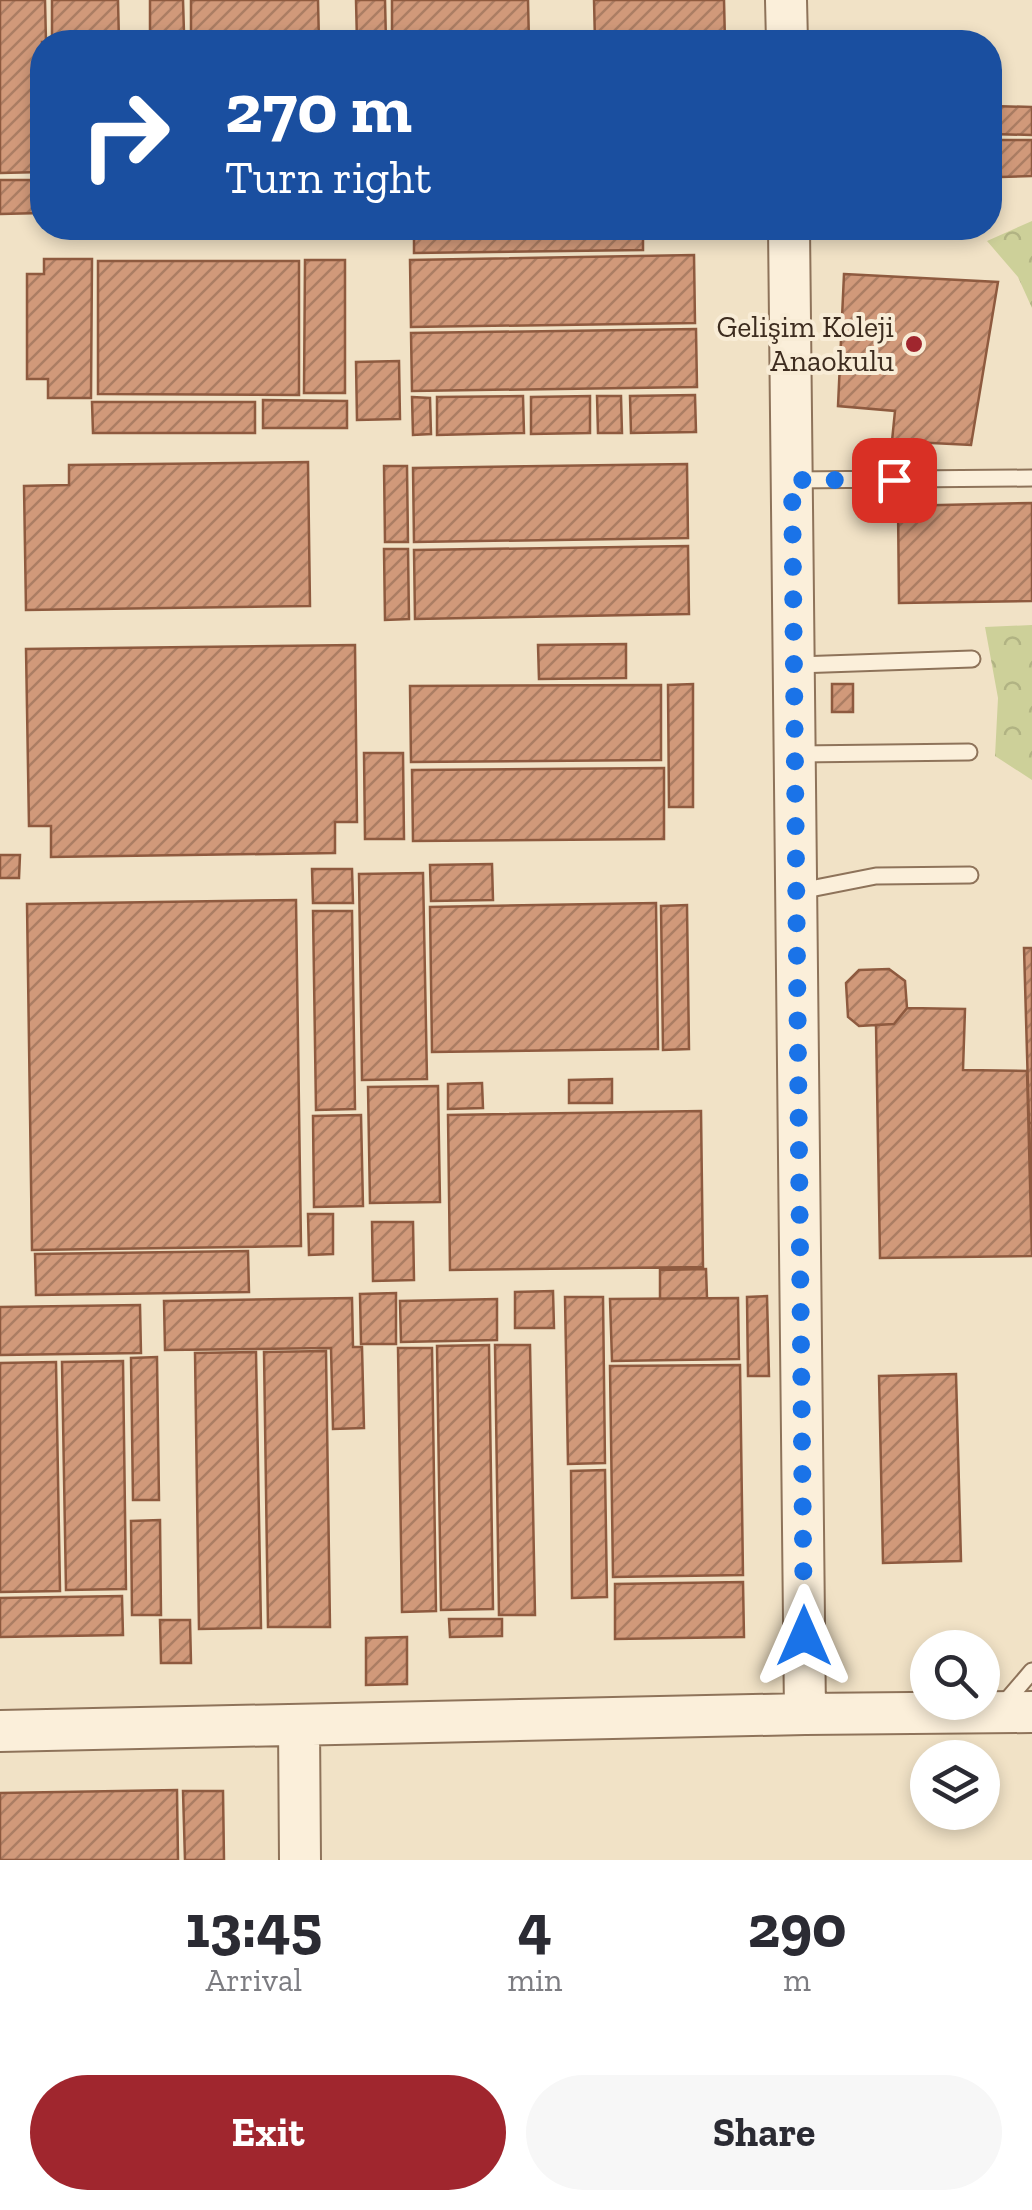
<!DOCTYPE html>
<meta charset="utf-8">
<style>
:root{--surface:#fff;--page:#f7f7f7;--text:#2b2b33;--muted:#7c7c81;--accent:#a0262e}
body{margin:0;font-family:"Zilla Slab",serif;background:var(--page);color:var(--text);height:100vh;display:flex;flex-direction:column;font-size:38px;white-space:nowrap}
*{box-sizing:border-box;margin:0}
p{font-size:32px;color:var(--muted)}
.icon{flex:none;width:55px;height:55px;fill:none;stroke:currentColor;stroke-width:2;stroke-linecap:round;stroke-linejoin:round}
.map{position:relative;height:1860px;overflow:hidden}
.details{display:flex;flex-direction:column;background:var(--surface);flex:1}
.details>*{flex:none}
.top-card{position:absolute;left:30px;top:30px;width:972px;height:210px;border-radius:40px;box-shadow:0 5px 15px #0003;background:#1a4fa0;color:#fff;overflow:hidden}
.tools{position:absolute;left:910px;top:1630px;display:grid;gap:20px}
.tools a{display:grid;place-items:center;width:90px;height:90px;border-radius:50%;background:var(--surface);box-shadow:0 5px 15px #0003;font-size:50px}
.pin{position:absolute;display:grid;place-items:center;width:85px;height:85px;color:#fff;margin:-42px;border-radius:20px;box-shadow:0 5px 15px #0006}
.me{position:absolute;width:110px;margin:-55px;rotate:0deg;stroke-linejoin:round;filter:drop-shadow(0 0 8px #0008)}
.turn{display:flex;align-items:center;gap:35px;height:210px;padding:0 30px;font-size:45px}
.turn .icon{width:130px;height:130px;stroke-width:2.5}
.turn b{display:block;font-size:70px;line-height:85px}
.eta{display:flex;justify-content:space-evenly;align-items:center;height:170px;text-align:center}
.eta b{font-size:60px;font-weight:700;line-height:70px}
.primary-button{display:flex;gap:20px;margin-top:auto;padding:20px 30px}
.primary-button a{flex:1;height:115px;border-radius:60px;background:var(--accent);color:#fff;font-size:40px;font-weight:700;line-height:115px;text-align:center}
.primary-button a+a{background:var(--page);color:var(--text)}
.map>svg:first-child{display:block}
.forest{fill:url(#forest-crowns)}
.building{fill:url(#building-hatch);stroke:#8e5a3f;stroke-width:2.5}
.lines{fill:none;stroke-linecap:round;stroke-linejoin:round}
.service-casing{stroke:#8e735a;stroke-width:19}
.tertiary-casing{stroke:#8e735a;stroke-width:44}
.service{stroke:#fbefda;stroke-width:15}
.tertiary{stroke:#fbefda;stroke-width:40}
.route{stroke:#1a73e8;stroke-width:18;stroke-dasharray:0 32.4}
.poi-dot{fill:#a0262e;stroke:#f8ecd6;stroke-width:4}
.labels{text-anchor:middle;stroke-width:8;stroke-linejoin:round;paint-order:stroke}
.poi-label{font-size:30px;fill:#3d2c1f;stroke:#f8ecd6;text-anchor:end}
</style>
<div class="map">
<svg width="1032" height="1860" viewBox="0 0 1032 1860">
<defs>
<pattern id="forest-crowns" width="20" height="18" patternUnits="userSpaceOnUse" patternTransform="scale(2.5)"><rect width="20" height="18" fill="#cdd099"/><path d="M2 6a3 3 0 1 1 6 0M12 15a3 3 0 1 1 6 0" fill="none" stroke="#b1b383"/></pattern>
<pattern id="building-hatch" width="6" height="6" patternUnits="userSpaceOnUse" patternTransform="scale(2.5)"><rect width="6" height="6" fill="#d1997a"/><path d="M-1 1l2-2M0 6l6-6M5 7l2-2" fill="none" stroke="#ab7d63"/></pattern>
</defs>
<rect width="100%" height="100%" fill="#f1e2c6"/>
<path class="forest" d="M1032 221V308L1018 277 987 241Z
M1032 625V780L995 756 998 698 985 627Z"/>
<path class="building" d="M0 0H45L46 42H42V172L0 173Z
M52 0H118L119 42H52Z
M150 0H183L184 33H150Z
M191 0H318L319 42H191Z
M356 0H385L386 42H357Z
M392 0H528L529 42H392Z
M594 0H724L725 42H595Z
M992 106 1032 107V135L991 134Z
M999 140H1032V176L1001 177Z
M0 180H42V213L0 214Z
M414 228H643V250L414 253Z
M694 255 695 323 411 327 410 260Z
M44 259H92L91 398H48V379H27V274H44Z
M305 260H345V393H304Z
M98 261H299V395L98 394Z
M844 274 998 282 971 445 892 441 895 411 838 406Z
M696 329 697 387 412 391 411 333Z
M399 361 400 419 357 420 356 362Z
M695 395 696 432 631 433 630 396Z
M523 396 524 433 437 435V397Z
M590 396V433L531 434V397Z
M597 396H621L622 433H598Z
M412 397 430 398 431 434 413 435Z
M263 400 347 401V428H263Z
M92 402H255V433H93Z
M308 462 310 606 26 610 24 486 69 485V465Z
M687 464 688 538 414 542 413 468Z
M384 466H407L408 542H385Z
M1032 503V601L899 603 898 506Z
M688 546 689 614 415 619 414 550Z
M384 549H408L409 619 385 620Z
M626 644V678L539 679 538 645Z
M355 645 357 822H335V853L51 857V826H29L26 649Z
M693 684V807H669L668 685Z
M832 684H853V712H832Z
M661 685V760L411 762 410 686Z
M364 753H403L404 839H365Z
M664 768V839L413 841 412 770Z
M0 855H20L19 878H0Z
M492 864 493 900 431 901 430 865Z
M312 869H352L353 903H313Z
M423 873 427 1079 362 1080 359 874Z
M296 900 301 1246 32 1250 27 904Z
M656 903 658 1049 432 1052 430 907Z
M687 905 689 1049 663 1050 661 906Z
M313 911H352L355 1109 316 1110Z
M1024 948H1032V1123H1029Z
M889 969 905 981 907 1008 894 1024 859 1026 848 1017 846 983 859 970Z
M907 1008 965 1009 963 1070 1027 1071 1032 1256 880 1258 876 1025 894 1024Z
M612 1079V1103H569V1080Z
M482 1083 483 1108 448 1109V1084Z
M438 1086 440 1202 370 1203 368 1087Z
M701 1111 703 1267 450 1270 448 1115Z
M361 1115 363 1206 314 1207 313 1116Z
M1029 1123H1032V1249Z
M308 1214H333V1254L309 1255Z
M372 1222H413L414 1280 373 1281Z
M248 1251 249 1292 36 1295 35 1254Z
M706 1269 707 1298 660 1299V1270Z
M553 1291 554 1328H515V1292Z
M396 1293V1344H361L360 1294Z
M767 1296 769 1376H748L747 1297Z
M565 1297H603L605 1463 568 1464Z
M352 1298 353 1347H362L364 1428 333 1429 331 1348 165 1350 164 1301Z
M738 1298 739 1359 612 1361 610 1299Z
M497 1299V1340L401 1342 400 1301Z
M140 1305 141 1353 0 1355V1307Z
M489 1345 493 1609 441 1610 437 1346Z
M495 1345H530L535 1615H499Z
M398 1348H432L436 1611 402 1612Z
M326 1351 330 1627H268L264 1352Z
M256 1352 261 1628 199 1629 195 1353Z
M157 1357 159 1500H133L131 1358Z
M123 1361 126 1589 66 1590 62 1362Z
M56 1362 60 1591 0 1592V1363Z
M740 1365 743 1575 613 1577 610 1366Z
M956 1374 961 1561 883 1563 879 1376Z
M605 1470 607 1597 572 1598 571 1471Z
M160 1520 161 1615H132L131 1521Z
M743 1582 744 1637 615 1639V1584Z
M122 1596 123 1635 0 1637V1598Z
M449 1619H502V1636L450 1637Z
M160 1620H190L191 1663H161Z
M407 1637V1684L366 1685V1638Z
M177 1790 178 1860H0V1793Z
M183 1791H223L224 1860H185Z"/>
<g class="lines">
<g class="service-casing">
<path id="service" d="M792 480 1032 478
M797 665 972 659
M798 754 969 752
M800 891 876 876 970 875
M1002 1706 1032 1671"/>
</g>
<g class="tertiary-casing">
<path id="tertiary" d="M786 0 787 42
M789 228 805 1714
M299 1725 300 1860
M0 1731 805 1714 1032 1712"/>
</g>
<use href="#service" class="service"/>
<use href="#tertiary" class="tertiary"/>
</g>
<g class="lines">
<path class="route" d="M804 1636 792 480H894"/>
</g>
<circle class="poi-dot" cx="914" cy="344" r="10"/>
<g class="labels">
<g class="poi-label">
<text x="894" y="337">Gelişim Koleji<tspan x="894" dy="34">Anaokulu</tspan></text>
</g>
</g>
</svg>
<div class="tools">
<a><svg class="icon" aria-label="search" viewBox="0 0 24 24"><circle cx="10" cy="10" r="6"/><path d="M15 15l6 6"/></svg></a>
<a><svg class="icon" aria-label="layers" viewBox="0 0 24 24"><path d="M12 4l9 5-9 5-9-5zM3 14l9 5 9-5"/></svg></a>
</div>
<div class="pin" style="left:894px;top:480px;background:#d93025"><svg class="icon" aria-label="arrive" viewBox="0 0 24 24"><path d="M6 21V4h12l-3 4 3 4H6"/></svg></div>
<svg class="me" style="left:804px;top:1636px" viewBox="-20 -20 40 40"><path d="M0-17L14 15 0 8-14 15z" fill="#1a73e8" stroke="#fff" stroke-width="4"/></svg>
<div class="top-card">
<div class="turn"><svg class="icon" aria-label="right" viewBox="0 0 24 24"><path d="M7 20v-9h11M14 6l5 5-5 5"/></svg><div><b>270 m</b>Turn right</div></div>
</div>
</div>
<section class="details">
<div class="eta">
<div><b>13:45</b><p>Arrival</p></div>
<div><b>4</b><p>min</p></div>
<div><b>290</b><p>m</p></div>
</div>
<div class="primary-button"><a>Exit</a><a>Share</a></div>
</section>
